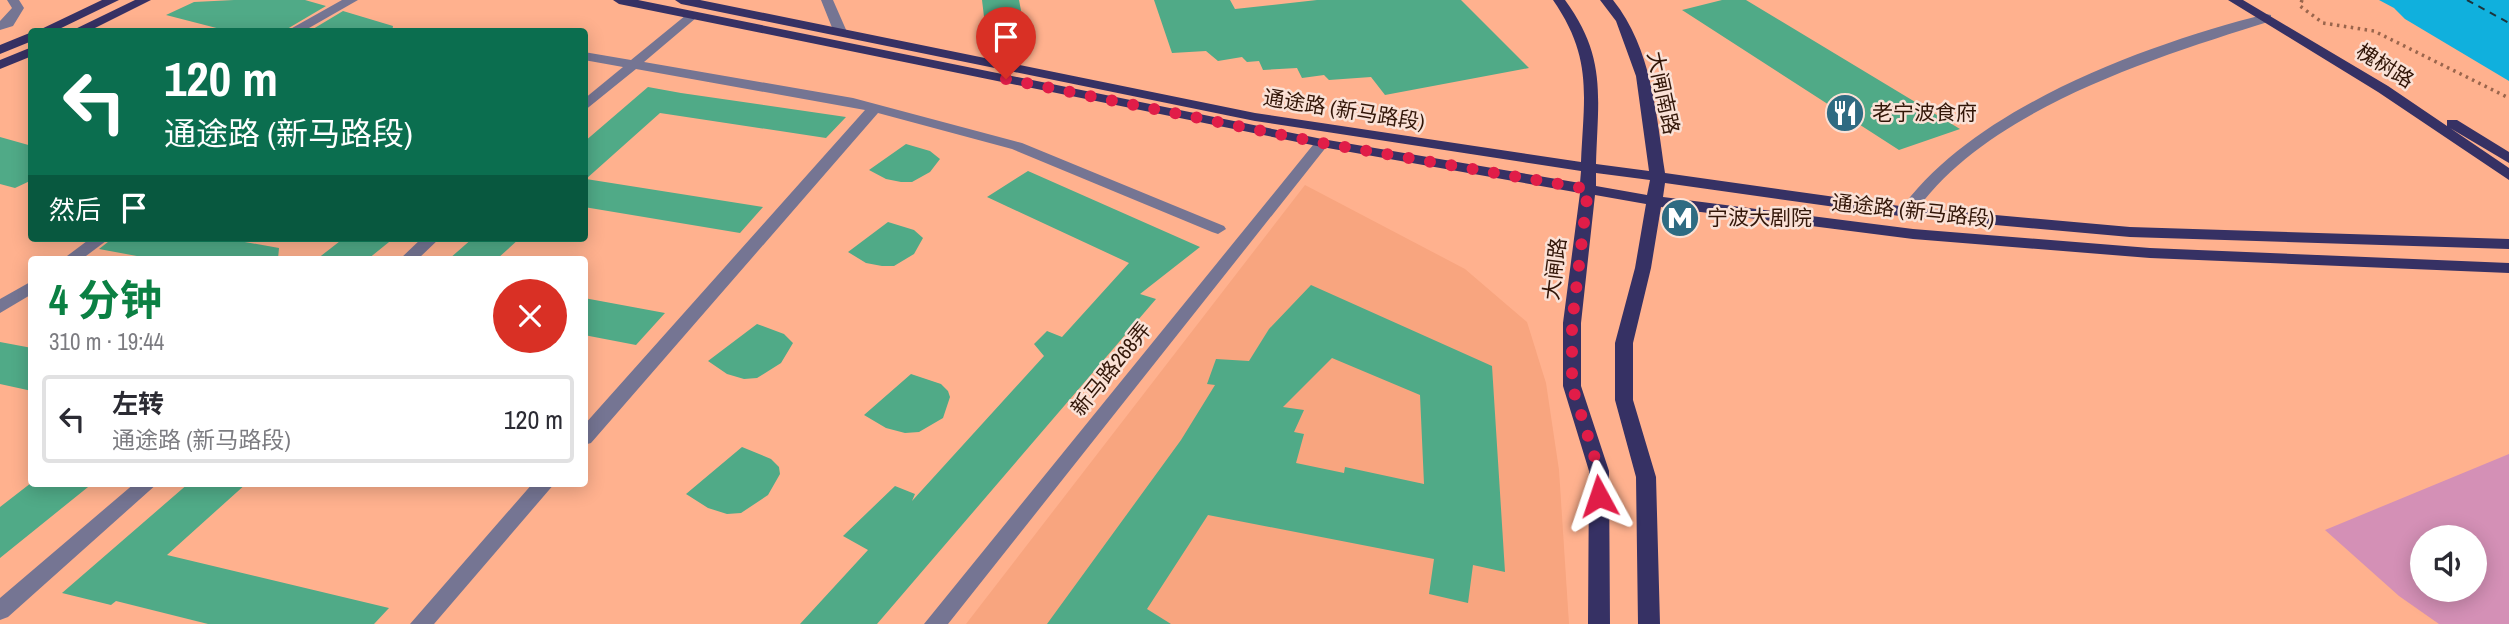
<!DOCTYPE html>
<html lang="zh">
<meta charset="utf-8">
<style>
:root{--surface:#fff;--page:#f2f2f3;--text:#2b2b33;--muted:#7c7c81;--line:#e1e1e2;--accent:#0b8043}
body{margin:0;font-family:"Archivo Narrow","Noto Sans SC",sans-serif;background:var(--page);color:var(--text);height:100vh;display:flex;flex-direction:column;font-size:26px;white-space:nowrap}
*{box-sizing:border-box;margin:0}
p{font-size:23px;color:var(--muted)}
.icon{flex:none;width:38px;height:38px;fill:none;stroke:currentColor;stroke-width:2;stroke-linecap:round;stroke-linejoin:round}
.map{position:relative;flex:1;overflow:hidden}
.details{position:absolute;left:28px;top:256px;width:560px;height:231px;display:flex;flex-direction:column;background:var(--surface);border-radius:7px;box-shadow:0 4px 18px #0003}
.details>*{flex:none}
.guide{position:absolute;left:28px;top:28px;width:560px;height:214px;border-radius:7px;box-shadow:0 4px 18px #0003;background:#0b6e4f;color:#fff;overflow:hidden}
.controls{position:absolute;left:2410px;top:525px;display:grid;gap:14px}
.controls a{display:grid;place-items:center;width:77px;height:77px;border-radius:50%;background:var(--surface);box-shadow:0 4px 18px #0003;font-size:35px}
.pin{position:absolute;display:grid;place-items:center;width:60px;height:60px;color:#fff;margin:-72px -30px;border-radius:50% 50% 50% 0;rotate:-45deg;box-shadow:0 0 7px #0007}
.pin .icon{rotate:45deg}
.me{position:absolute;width:77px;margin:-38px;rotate:355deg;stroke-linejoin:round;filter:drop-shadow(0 0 5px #0008)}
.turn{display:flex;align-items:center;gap:24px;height:147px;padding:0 21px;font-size:32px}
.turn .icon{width:91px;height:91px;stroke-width:2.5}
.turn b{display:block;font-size:49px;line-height:60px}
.then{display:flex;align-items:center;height:66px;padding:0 21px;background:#0003;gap:14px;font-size:26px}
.round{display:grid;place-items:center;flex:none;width:74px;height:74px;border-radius:37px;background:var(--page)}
.overview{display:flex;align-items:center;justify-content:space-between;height:119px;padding:0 21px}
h1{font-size:42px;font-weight:700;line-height:52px;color:var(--accent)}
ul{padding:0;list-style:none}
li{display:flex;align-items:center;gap:21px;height:88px;margin:0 14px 10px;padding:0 7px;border:4px solid var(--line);border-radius:7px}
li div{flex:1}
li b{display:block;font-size:26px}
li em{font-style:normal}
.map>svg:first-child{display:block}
.built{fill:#f8a57f}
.green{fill:#d490b6;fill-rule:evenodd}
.water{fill:#10b0dd}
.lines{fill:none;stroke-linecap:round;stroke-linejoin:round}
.ferry{stroke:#1d343c;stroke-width:2;stroke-dasharray:7 6;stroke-linecap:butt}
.building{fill:#50aa87;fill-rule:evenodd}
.path{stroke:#9a654c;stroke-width:3.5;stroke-dasharray:2.5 4.5;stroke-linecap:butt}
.minor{fill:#757593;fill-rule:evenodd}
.major{fill:#363164;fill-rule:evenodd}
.route{stroke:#e11d48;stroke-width:12;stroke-dasharray:0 21.6}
.labels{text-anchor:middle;stroke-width:5;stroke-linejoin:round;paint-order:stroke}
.street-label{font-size:21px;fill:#321608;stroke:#fae1d6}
.poi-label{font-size:21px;fill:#321608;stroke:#fae1d6;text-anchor:start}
</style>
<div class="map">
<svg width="2509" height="624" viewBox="0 0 2509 624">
<rect width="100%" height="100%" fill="#ffb18e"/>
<path class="built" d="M1305 185 1465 269 1527 322 1546 383 1559 470 1569 624H966Z"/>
<path class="green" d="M2509 454V624H2439L2399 596 2325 530ZM2422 537H2474V590H2422Z"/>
<path class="water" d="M2379 0H2509V81L2405 19 2394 8Z"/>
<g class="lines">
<path class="ferry" d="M2467 0 2509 23"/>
</g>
<path class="building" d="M234 0H305L326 6 282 32H232L166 15 194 2Z
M982 0H1019L1023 21 985 25Z
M1154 0H1230L1235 9 1317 0H1461L1529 68 1385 95 1371 77 1329 80 1324 75 1302 78 1297 68 1263 70 1259 61 1247 62 1242 57 1218 61 1206 51 1172 53Z
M1722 0H1746L1960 129 1899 150 1682 10Z
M343 11 393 26 392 32H308Z
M648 87 681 93 846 117 826 138 660 113 586 179 763 207 740 233 584 207V142Z
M0 137 32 146V180L15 188 0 184Z
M906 144 930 151 940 159 930 172 912 182H901L886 179 869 170Z
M1028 171 1200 247 1140 294 1156 299 877 624H800L868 550 843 536 895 486 915 494 912 501 1044 356 1034 344 1047 331 1062 337 1129 263 987 197Z
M888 222 914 230 923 238 914 254 894 266H882L866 263 848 252Z
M113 238H222L279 248 278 259H153L99 249Z
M344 238H394L368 259H317Z
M473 238H520L497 259H449Z
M1311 285 1492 366 1505 572 1473 565 1468 603 1429 594 1434 559 1208 515 1147 609 1171 624H1047L1181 440 1215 385 1207 384 1216 359 1249 361 1269 329ZM1332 358 1420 395 1424 484 1345 467 1344 473 1296 463 1304 434 1294 432 1304 410 1283 407Z
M584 298 665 313 636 345 584 335Z
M757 324 784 334 793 343 781 363 757 378 744 379 727 374 708 361Z
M0 342 32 348V391L0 384Z
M911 374 941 384 948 391 950 397 943 418 919 432 905 433 886 428 864 415Z
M742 447 771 459 779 467 780 474 768 495 741 513 727 514 708 508 686 494Z
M31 483H93L0 558V507Z
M189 483H247L167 555 389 608 374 624H208L116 601 111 605 62 593Z"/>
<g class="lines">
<path class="path" d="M2302 0 2300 6 2323 23 2374 31 2509 98"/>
<path class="minor" d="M7 0H19L24 8 13 26 0 30V21L12 8Z
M342 0H358L302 32H285Z
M821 0H833L847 32 845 35H835Z
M691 11 697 15 696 18 644 62 853 98 1022 143 1224 226 1226 229 1218 234 1212 232 1012 149 878 113 591 443 584 445V425L865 110 636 69 584 111V99L623 67 584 60V52L631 60Z
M2266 14 2271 15V21C2153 58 1985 110 1913 215H1901L1899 212C1971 108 2147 44 2266 14Z
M1322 139 1329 143 1327 146 948 624H924L1317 140Z
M91 238H110L82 259H63Z
M422 238H440L418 259H400Z
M32 281V294L0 313V299Z
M135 483H158L8 617 0 620V598Z
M533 483H555L434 624H410Z"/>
<path class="major" d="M102 0H119L53 32H35Z
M135 0H151L87 32H69Z
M613 0H638L1322 139 1580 183 1581 171 1255 121 681 4 675 0H700L1255 113 1581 162C1584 95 1593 58 1553 0H1565C1607 57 1598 97 1596 164L1649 171 1636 76 1616 21 1600 0H1613C1652 49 1656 113 1665 173L1907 207 2130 227 2509 239V249L2130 237 1907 217 1665 183 1663 197 1913 229 2150 248 2509 263V273L2150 258 1913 239 1661 207 1651 268 1633 343V400L1656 477 1660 624H1638L1636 477 1615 400V343L1635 268 1646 204 1595 195 1581 323V386L1609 471 1610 624H1588L1589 471 1563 386V323L1580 193 1322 147 619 4ZM1596 173 1650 180 1647 195 1596 186Z
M2228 0H2243L2388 86 2447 126V120H2457L2509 152V163L2450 128 2509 168V180L2378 92Z
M32 32V41L0 54V45Z
M32 47V56L0 69V60Z"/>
</g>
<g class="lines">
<path class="route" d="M1006 79 1322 143 1588 189 1572 324V386L1599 471V496"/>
</g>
<defs>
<g id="restaurant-disc" transform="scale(2.0125)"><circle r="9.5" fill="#2e6b82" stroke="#fae1d6"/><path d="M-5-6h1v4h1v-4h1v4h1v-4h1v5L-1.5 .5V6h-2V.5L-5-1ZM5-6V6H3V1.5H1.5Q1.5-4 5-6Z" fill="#fff"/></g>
<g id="metro-disc" transform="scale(2.0125)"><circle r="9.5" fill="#2e6b82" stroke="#fae1d6"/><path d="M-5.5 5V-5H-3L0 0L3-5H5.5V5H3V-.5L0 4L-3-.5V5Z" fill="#fff"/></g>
</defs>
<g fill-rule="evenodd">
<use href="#restaurant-disc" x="1845" y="113"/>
<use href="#metro-disc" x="1680" y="218"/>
</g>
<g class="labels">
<g class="street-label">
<text transform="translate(2385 66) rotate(32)" y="7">槐树路</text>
<text transform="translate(1663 93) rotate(78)" y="7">大闸南路</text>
<text transform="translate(1344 110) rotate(9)" y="7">通途路 (新马路段)</text>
<text transform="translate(1913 211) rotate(6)" y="7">通途路 (新马路段)</text>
<text transform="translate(1555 269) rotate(-83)" y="7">大闸路</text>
<text transform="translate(1111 369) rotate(-51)" y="7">新马路268弄</text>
</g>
<g class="poi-label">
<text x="1872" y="120">老宁波食府</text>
<text x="1707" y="225">宁波大剧院</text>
</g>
</g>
</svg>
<div class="controls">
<a><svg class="icon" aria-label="sound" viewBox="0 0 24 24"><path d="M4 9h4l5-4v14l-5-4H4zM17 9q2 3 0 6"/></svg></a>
</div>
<div class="pin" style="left:1006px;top:79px;background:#d93025"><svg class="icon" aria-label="arrive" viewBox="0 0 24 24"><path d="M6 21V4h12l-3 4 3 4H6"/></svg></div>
<svg class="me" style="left:1599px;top:496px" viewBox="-20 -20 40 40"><path d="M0-17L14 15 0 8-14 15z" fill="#e11d48" stroke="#fff" stroke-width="4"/></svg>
<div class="guide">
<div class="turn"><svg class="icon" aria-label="left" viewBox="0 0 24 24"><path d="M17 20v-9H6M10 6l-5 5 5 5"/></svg><div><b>120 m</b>通途路 (新马路段)</div></div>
<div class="then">然后<svg class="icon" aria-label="arrive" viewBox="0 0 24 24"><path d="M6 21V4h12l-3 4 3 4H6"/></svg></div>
</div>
<section class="details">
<div class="overview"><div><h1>4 分钟</h1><p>310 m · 19:44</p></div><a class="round" style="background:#d93025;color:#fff"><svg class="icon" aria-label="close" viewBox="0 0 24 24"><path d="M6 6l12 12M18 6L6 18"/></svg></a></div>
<ul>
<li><svg class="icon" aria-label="left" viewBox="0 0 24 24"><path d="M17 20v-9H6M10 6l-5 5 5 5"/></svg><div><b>左转</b><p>通途路 (新马路段)</p></div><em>120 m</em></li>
</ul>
</section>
</div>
